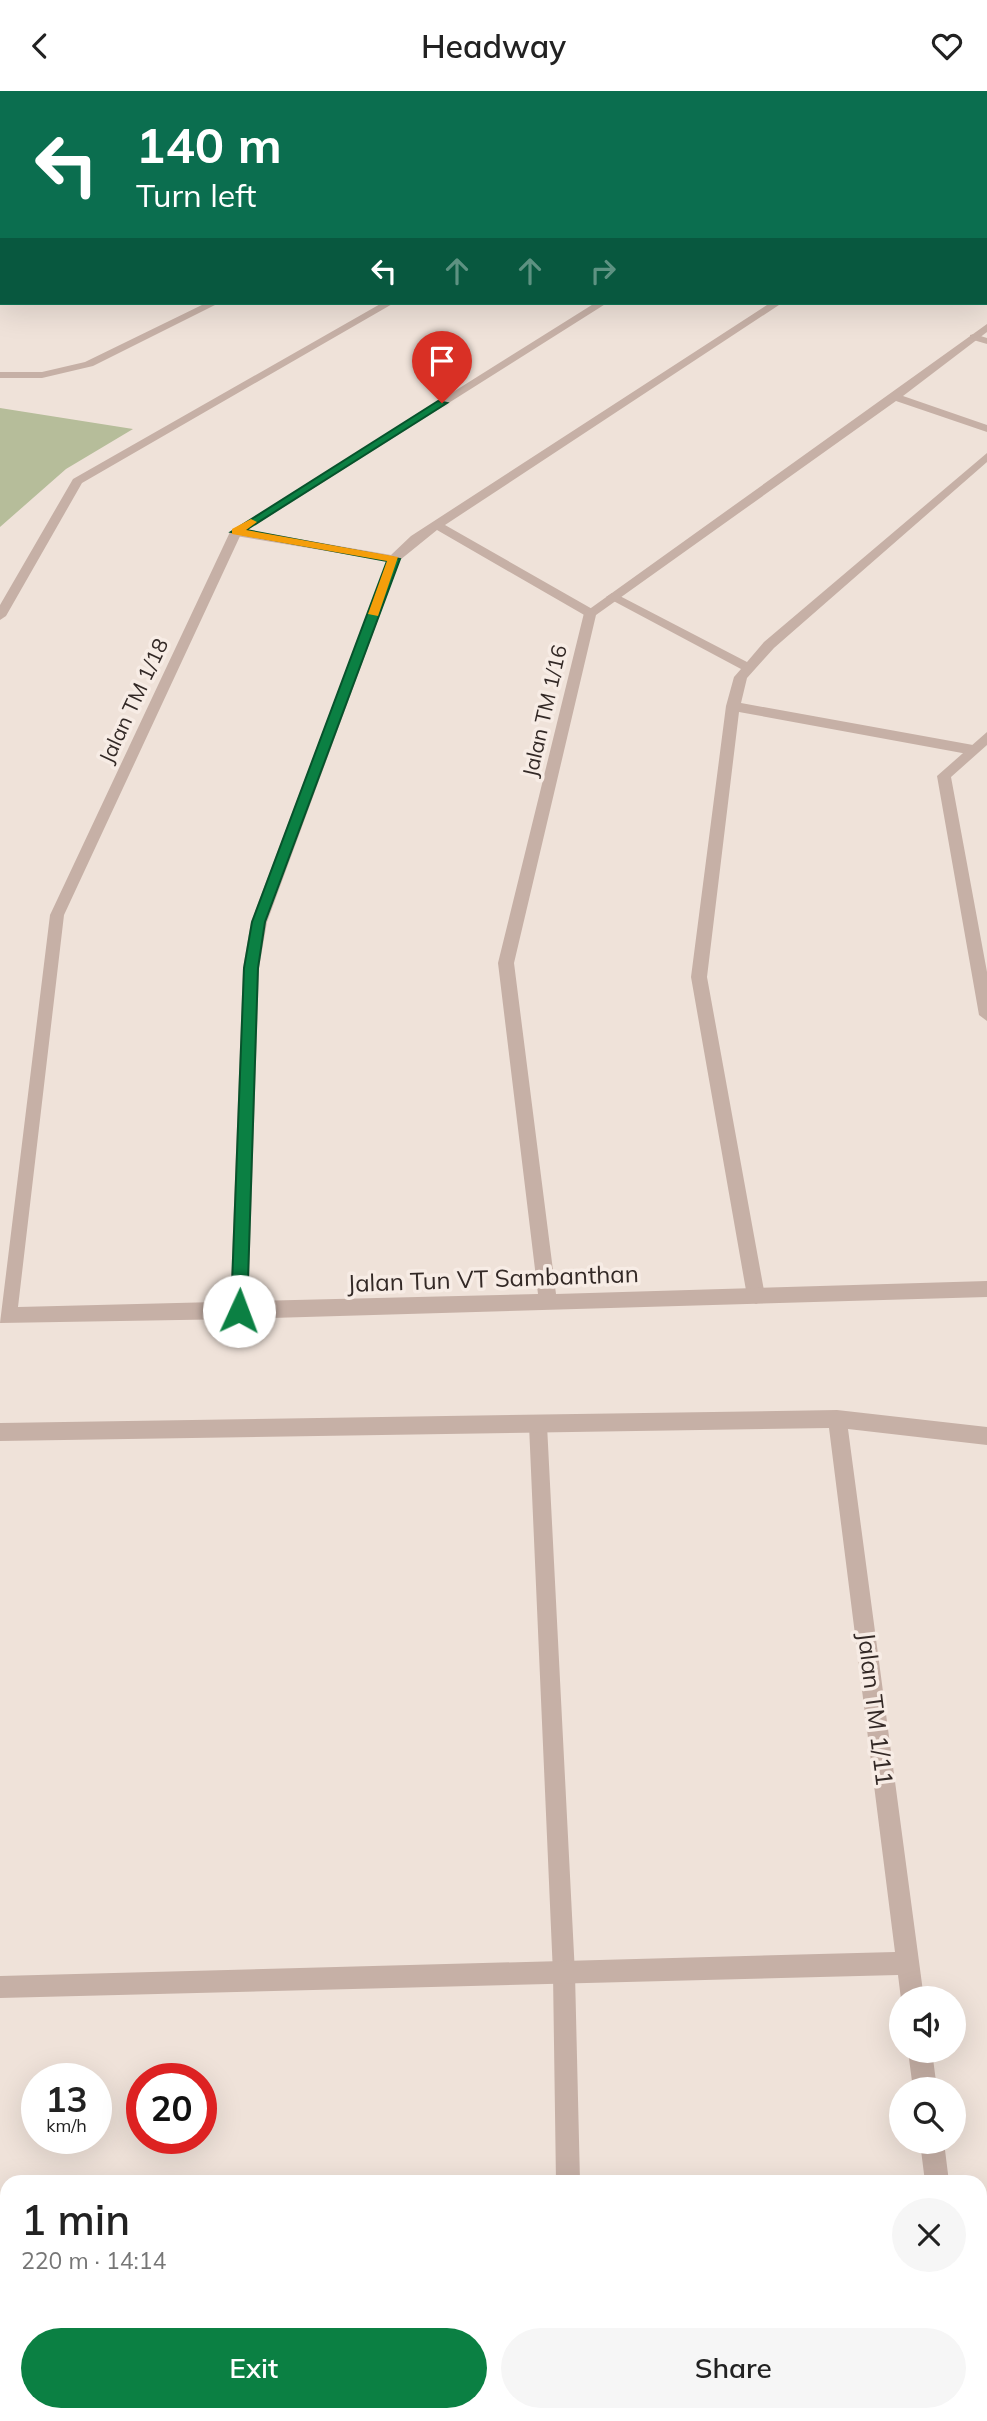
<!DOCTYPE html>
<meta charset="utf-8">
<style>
:root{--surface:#fff;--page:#f6f6f6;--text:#222;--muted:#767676;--accent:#0b8043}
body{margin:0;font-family:Mulish,sans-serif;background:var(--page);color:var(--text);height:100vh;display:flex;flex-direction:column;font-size:26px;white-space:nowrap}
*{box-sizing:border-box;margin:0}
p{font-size:23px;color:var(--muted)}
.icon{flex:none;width:38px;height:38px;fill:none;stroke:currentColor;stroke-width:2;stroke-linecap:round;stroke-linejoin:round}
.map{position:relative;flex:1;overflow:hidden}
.sheet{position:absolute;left:0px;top:2084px;width:987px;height:247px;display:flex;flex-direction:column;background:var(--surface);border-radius:21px 21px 0 0;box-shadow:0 7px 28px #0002}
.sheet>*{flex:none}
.guide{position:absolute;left:0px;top:0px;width:987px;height:214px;box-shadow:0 7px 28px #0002;background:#0b6e4f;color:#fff;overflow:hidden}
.buttons{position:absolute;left:889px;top:1895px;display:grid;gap:14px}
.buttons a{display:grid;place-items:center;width:77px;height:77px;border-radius:50%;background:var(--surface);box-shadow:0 7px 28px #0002;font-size:35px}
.speed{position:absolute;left:21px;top:1972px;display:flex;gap:14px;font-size:35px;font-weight:700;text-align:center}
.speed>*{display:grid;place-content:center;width:91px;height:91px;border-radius:50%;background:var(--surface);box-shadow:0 7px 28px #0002;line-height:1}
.speed small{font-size:18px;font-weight:400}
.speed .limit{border:10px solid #d22;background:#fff;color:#111}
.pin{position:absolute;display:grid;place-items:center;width:60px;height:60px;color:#fff;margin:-72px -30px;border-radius:50% 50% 50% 0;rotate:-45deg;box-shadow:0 0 7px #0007}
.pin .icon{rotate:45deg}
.me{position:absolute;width:77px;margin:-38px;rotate:2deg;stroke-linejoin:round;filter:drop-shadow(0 0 5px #0008)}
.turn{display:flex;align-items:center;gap:24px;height:147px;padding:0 21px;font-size:32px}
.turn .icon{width:91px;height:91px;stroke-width:2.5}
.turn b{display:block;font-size:49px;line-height:60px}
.lanes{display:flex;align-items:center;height:66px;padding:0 21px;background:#0003;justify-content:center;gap:35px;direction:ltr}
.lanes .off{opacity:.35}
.round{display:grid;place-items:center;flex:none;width:74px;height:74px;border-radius:37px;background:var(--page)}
.summary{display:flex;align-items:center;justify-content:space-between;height:119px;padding:0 21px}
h1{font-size:42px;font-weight:600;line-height:52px}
.primary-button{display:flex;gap:14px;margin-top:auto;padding:14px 21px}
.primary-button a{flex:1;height:80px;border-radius:42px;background:var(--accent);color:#fff;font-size:28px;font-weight:600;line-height:80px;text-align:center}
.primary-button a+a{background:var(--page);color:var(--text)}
header{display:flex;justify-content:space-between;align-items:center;height:91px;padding:0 21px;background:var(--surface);font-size:32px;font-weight:600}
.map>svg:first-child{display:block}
.green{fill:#b6bd9a}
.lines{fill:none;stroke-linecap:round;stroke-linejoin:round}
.river{fill:#7aaaa6;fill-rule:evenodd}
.service{fill:#c6b0a6;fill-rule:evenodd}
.minor{fill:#c6b0a6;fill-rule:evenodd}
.route{fill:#0b8043;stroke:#07532c;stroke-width:2}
.slow{fill:#f59e0b}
.labels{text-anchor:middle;stroke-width:7;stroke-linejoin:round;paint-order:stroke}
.far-street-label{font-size:21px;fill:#332926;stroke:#f7ece5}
.street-label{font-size:24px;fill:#332926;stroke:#f7ece5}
</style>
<header><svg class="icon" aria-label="back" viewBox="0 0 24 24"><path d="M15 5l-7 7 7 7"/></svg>Headway<svg class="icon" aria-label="heart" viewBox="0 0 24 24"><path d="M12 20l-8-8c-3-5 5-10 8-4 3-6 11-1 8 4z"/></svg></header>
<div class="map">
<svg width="987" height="2330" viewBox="0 0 987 2330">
<rect width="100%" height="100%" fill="#efe2d9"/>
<path class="green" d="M0 317 133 338 66 378 0 436Z"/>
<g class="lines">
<path class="river" d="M724 0H783L784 2H725Z
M985 45 987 46V80H985Z"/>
<path class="service" d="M985 96 987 97V103L985 102Z
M382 212H394L82 392 6 525 0 529V514L73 388Z
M770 212H782L445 434 594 519V525H586L437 439 400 469 267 831 259 877 248 1220 245 1226 239 1228 233 1226 230 1220 243 877 251 831 387 470 236 445 230 441 236 437 391 464 411 445Z
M974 243 987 247V253L970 248V244Z
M987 362V371L774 557 747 587 741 612 973 654 980 659 973 664 739 621 707 886 765 1205 762 1210 756 1213 750 1210 747 1205 691 886 726 615 734 586 741 578 606 506 612 502 616 503 747 571 764 551Z
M538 1325 545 1328 547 1334 575 1883 580 2091H556L553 1883 529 1334 531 1328Z
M559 2324H585V2330H559Z"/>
<path class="minor" d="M172 0H184L185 2H173Z
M0 70H2V76H0Z
M985 163H987V169H985Z
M206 212H219L93 275 42 287H0V281H42L85 271Z
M595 212H607L241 443 64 824 18 1216 538 1203 498 872 584 522 987 233V241L903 305 987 334V341L896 310 596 524 514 872 556 1203 987 1190V1206L239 1228 0 1232 50 824 230 441Z
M987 641V654L951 686 987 881V930L979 924 937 685Z
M837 1319 987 1336V1354L848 1338 924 1908H901L898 1884 0 1907V1885L895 1861 829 1337 0 1350V1332Z
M908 1960H932L937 1998H913Z
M920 2051H944L949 2091H925Z
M980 2321 982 2330H956L955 2324H980Z"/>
</g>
<path class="route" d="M438 310 447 312 246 439 400 468 265 831 258 877 247 1220 239 1227 231 1220 244 877 252 831 387 470 231 441Z"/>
<path class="slow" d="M251 428 257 431 246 439 398 466 378 525 368 523 387 470 232 443V438Z"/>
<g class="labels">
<g class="far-street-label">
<text transform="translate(134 610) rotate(-65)" y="7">Jalan TM 1/18</text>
<text transform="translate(545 620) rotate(-77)" y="7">Jalan TM 1/16</text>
</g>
<g class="street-label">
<text transform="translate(493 1188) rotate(-2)" y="8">Jalan Tun VT Sambanthan</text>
<text transform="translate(875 1618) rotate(83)" y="8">Jalan TM 1/11</text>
</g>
</g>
</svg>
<div class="buttons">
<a><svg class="icon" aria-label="sound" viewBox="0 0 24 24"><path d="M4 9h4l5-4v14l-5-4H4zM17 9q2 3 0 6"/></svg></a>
<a><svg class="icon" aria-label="search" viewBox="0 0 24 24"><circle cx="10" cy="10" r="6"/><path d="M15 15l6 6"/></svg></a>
</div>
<div class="speed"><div>13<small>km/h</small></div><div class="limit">20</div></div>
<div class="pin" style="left:442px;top:312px;background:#d93025"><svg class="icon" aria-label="arrive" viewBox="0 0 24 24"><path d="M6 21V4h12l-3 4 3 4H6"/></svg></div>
<svg class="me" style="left:239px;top:1220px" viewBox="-20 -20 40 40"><circle r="19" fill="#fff"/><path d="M0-13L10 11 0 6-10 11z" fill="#0b8043"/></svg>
<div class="guide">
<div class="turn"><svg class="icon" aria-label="left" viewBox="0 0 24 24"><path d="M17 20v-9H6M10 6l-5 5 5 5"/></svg><div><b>140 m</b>Turn left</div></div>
<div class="lanes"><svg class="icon" aria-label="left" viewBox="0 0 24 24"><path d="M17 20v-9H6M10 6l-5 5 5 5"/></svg><svg class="icon off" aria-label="ahead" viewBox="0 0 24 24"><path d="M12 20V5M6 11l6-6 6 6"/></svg><svg class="icon off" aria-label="ahead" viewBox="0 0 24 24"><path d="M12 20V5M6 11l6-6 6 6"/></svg><svg class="icon off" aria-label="right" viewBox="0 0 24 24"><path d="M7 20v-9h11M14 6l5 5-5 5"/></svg></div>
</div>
<section class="sheet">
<div class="summary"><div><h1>1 min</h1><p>220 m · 14:14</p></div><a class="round"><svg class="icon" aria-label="close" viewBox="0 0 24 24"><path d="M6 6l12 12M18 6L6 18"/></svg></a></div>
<div class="primary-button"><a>Exit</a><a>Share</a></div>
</section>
</div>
